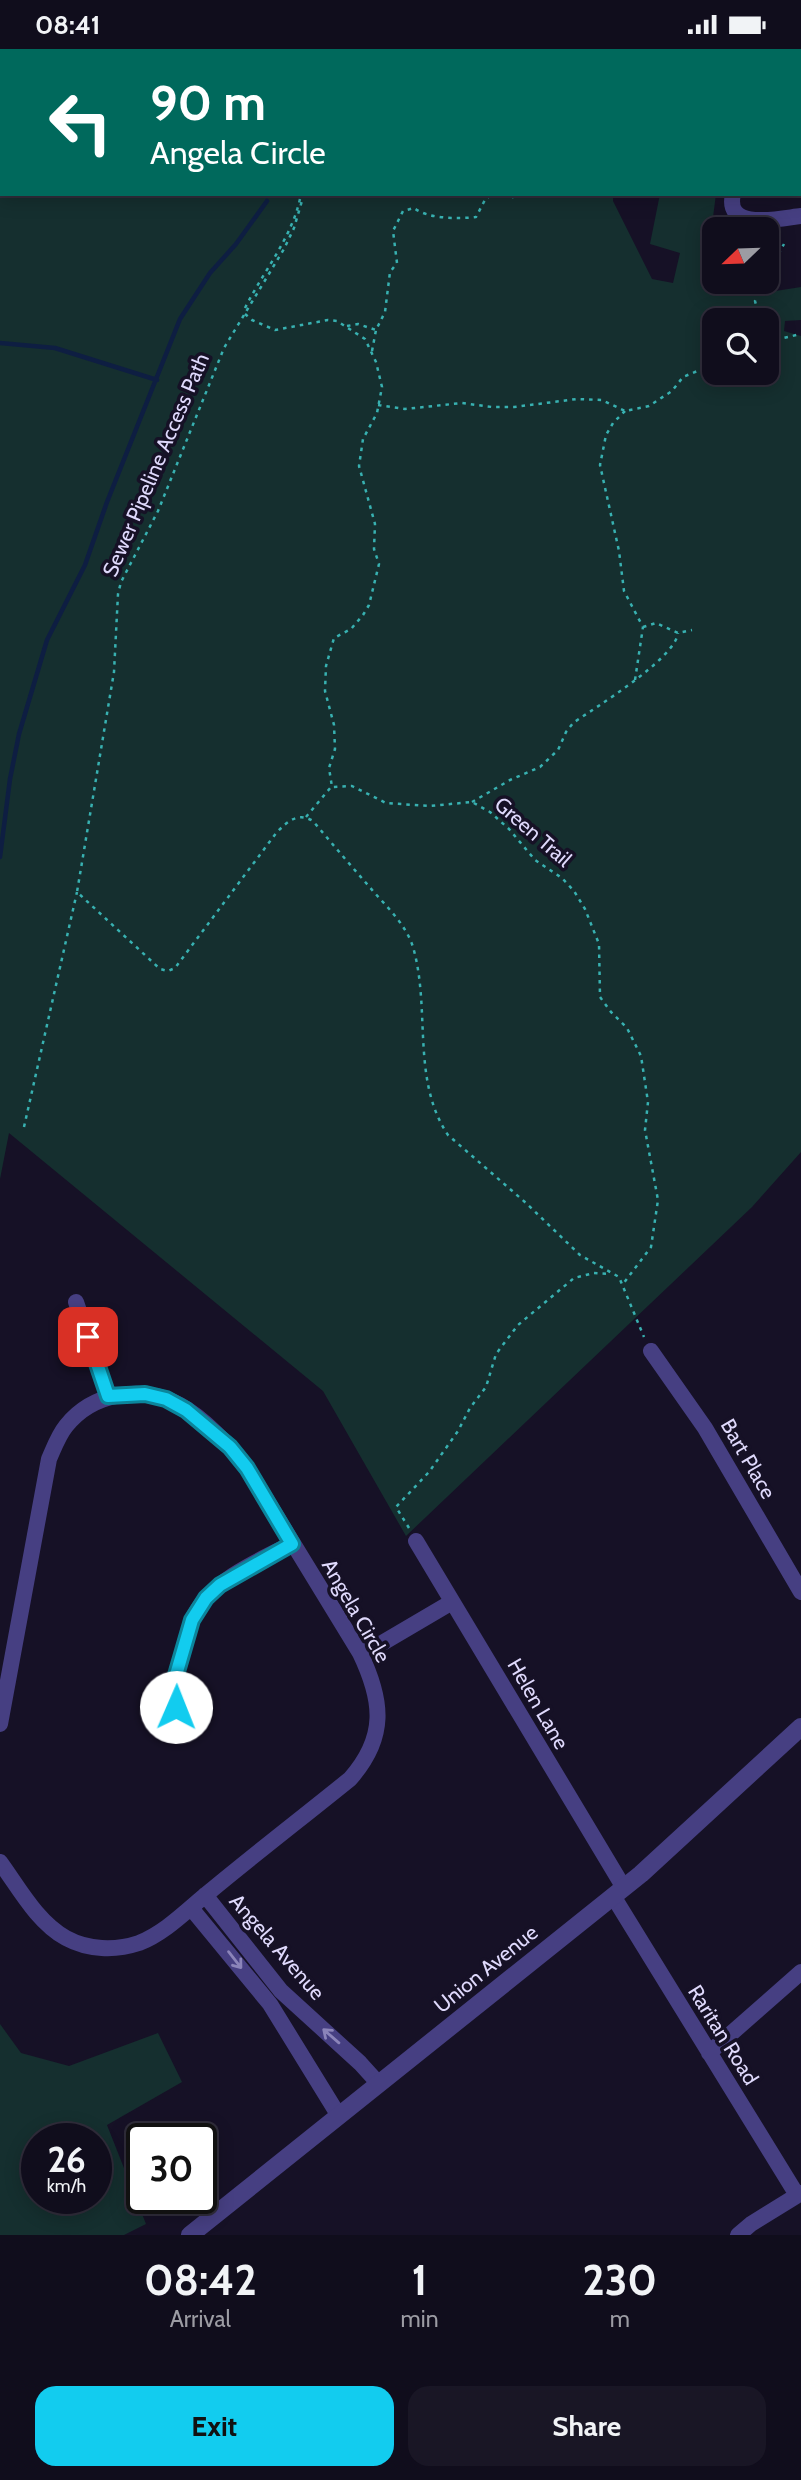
<!DOCTYPE html>
<style>
:root{--surface:#100d1c;--page:#191625;--text:#f1f3f6;--muted:#9c9ca3;--line:#302d3b;--accent:#12ccef}
body{margin:0;font-family:Cabin,sans-serif;background:var(--page);color:var(--text);height:100vh;display:flex;flex-direction:column;font-size:26px;white-space:nowrap}
*{box-sizing:border-box;margin:0}
p{font-size:23px;color:var(--muted)}
.icon{flex:none;width:38px;height:38px;fill:none;stroke:currentColor;stroke-width:2;stroke-linecap:round;stroke-linejoin:round}
.map{position:relative;height:2186px;overflow:hidden}
.panel{display:flex;flex-direction:column;background:var(--surface);flex:1}
.panel>*{flex:none}
.guide{position:absolute;left:0px;top:0px;width:802px;height:147px;box-shadow:0 4px 18px #0003,0 0 0 2px var(--line);background:#00695c;color:#fff;overflow:hidden}
.needle{width:46px;rotate:247deg}
.fabs{position:absolute;left:702px;top:168px;display:grid;gap:14px}
.fabs a{display:grid;place-items:center;width:77px;height:77px;border-radius:14px;background:var(--surface);box-shadow:0 4px 18px #0003,0 0 0 2px var(--line);font-size:35px}
.speed{position:absolute;left:21px;top:2074px;display:flex;gap:14px;font-size:35px;font-weight:700;text-align:center}
.speed>*{display:grid;place-content:center;width:91px;height:91px;border-radius:50%;background:var(--surface);box-shadow:0 4px 18px #0003,0 0 0 2px var(--line);line-height:1}
.speed small{font-size:18px;font-weight:400}
.speed .limit{border:4px solid #111;border-radius:10px;background:#fff;color:#111}
.pin{position:absolute;display:grid;place-items:center;width:60px;height:60px;color:#fff;margin:-30px;border-radius:14px;box-shadow:0 4px 10px #0006}
.me{position:absolute;width:77px;margin:-38px;rotate:1deg;stroke-linejoin:round;filter:drop-shadow(0 0 5px #0008)}
.turn{display:flex;align-items:center;gap:24px;height:147px;padding:0 35px;font-size:32px}
.turn .icon{width:91px;height:91px;stroke-width:2.5}
.turn b{display:block;font-size:49px;line-height:60px}
.eta{display:flex;justify-content:space-evenly;align-items:center;height:119px;text-align:center}
.eta b{font-size:42px;font-weight:700;line-height:49px}
.button{display:flex;gap:14px;margin-top:auto;padding:14px 35px}
.button a{flex:1;height:80px;border-radius:21px;background:var(--accent);color:#111;font-size:28px;font-weight:700;line-height:80px;text-align:center}
.button a+a{background:var(--page);color:var(--text)}
.status{display:flex;justify-content:space-between;align-items:center;height:49px;padding:0 35px;background:var(--surface);direction:ltr}
.status svg{height:19px;fill:currentColor}
.map>svg:first-child{display:block}
.green{fill:#152f2f;fill-rule:evenodd}
.lines{fill:none;stroke-linecap:round;stroke-linejoin:round}
.stream{stroke:#0e1e42;stroke-width:4.5}
.path{stroke:#38b1b1;stroke-width:2.5;stroke-dasharray:3.5 5;stroke-linecap:butt}
.minor{stroke:#463f82;stroke-width:16}
.tertiary{stroke:#463f82;stroke-width:18}
.oneway{stroke:#8b84b9}
.route-casing{stroke:#0c859b;stroke-width:18}
.route{stroke:#12ccef;stroke-width:12}
.labels{text-anchor:middle;stroke-width:7;stroke-linejoin:round;paint-order:stroke}
.street-label{font-size:21px;fill:#dfd9fc;stroke:#161126}
</style>
<div class="status"><b>08:41</b><svg viewBox="0 0 49 12"><path d="M0 12V9h3v3zM5 12V6h3v6zM10 12V3h3v9zM15 12V0h3v12zM26 1h20v11H26zM47 4h2v5h-2z"/></svg></div>
<div class="map">
<svg width="801" height="2186" viewBox="0 0 801 2186">
<rect width="100%" height="100%" fill="#161126"/>
<path class="green" d="M0 0H364L363 2H2V145H613V152L652 230 673 234 680 204 650 195 660 145H716L708 207 714 211V233H752L769 243 801 238V271L785 272 784 282 801 287V1103L752 1158 406 1487 323 1342 9 1084 0 1130ZM766 271V324H714V271Z
M0 1975 21 2004 69 2017 158 1984 182 2033 107 2076 146 2175 124 2186H0ZM37 2090H96V2149H37Z"/>
<g class="lines">
<path class="stream" d="M0 294 55 299 157 331
M0 808 10 730 19 685 47 591 85 516 107 453 180 270 210 224 236 195 267 152"/>
<path class="path" d="M218 0V2
M16 2 18 0
M0 16 2 15
M304 145 294 179 284 200 224 299 158 462 121 533 118 545 114 623 77 843 160 920 168 922 175 919 277 783C288 772 298 763 313 772 333 796 353 819 373 842 388 859 406 876 413 898 431 960 411 1031 448 1086L526 1154 580 1206 619 1228 644 1288
M502 145 516 149 524 145
M766 227 784 195
M245 259C264 221 293 188 301 145
M245 265 252 271 275 281 328 271 337 272 365 290 376 313 382 338 377 364 363 390 359 417 375 475 374 500 379 515 369 556 363 566 351 580 334 589 326 617 325 642 334 676 335 700 329 719 332 738 352 737 386 754 429 757 472 753 490 763 509 780 535 811 562 829 574 842 585 860 599 895 600 948 611 963 627 979 641 1007 648 1053 645 1081 658 1151 651 1198 623 1235
M760 271 755 252 763 233
M347 277 358 275 376 281 385 263 390 223 397 214 393 182 403 162 414 159C428 170 458 170 476 168L486 149 496 145
M766 289 769 302
M372 302 376 281
M766 305 779 290 801 285
M378 356 405 360 462 354 492 358H514L577 350 602 351 625 362 649 357 672 342 683 328 707 318 714 317
M625 362 613 374 606 386 600 416 619 502 624 542 643 578 635 631
M643 578 656 574 678 584 692 581
M472 753 510 731 540 718 558 701 566 683 573 674C596 658 675 610 678 584
M306 768 331 738
M24 1078 77 843
M409 1479 396 1458 429 1423 458 1382 470 1359 486 1338 496 1305 518 1276 574 1229 594 1224 611 1225"/>
<path class="minor" d="M519 2 521 0
M800 127H801
M733 145C724 183 781 169 801 167
M76 1253 108 1347
M651 1302 705 1379 801 1543
M416 1492 624 1839
M360 1604 384 1593 452 1553
M182 1670C171 1650 174 1630 181 1608 185 1595 188 1580 194 1567 213 1531 257 1512 292 1495
M0 1675 49 1410C54 1399 58 1387 66 1377 93 1343 142 1336 180 1356 204 1369 230 1397 247 1419L360 1604C383 1652 387 1688 350 1730 303 1768 255 1805 208 1844 187 1861 165 1884 139 1894 115 1902 88 1901 66 1889 37 1873 19 1839 0 1813
M205 1846 281 1942 360 2014 379 2035
M613 1847 797 2146
M191 1859 270 1955 339 2067
M709 2004 801 1923
M738 2186 751 2175 801 2144"/>
<path class="tertiary" d="M190 2186 641 1825 801 1678"/>
</g>
<defs><path id="oneway-shaft" d="M-6 0H5M1.5-3L5.5 0L1.5 3" fill="none" stroke-width="1.6" stroke-linecap="round" stroke-linejoin="round" transform="scale(1.75)"/></defs>
<g class="oneway">
<use href="#oneway-shaft" transform="translate(235 1911) rotate(52)"/>
<use href="#oneway-shaft" transform="translate(331 1987) rotate(-139)"/>
</g>
<g class="lines">
<g class="route-casing">
<path id="route" d="M88 1288 108 1347 145 1345 166 1350 186 1361 230 1398 247 1419 292 1495 220 1536 206 1549 192 1571 176 1626V1658"/>
</g>
<use href="#route" class="route"/>
</g>
<g class="labels">
<g class="street-label">
<text transform="translate(156 416) rotate(-67)" y="7">Sewer Pipeline Access Path</text>
<text transform="translate(533 783) rotate(41)" y="7">Green Trail</text>
<text transform="translate(748 1410) rotate(60)" y="7">Bart Place</text>
<text transform="translate(356 1562) rotate(60)" y="7">Angela Circle</text>
<text transform="translate(538 1655) rotate(60)" y="7">Helen Lane</text>
<text transform="translate(277 1898) rotate(49)" y="7">Angela Avenue</text>
<text transform="translate(486 1920) rotate(-39)" y="7">Union Avenue</text>
<text transform="translate(723 1986) rotate(58)" y="7">Raritan Road</text>
</g>
</g>
</svg>
<div class="fabs">
<a><svg class="needle" viewBox="-14 -14 28 28"><path d="M0-13l5 13h-10z" fill="#e53935"/><path d="M0 13l5-13h-10z" fill="#9c9ca3"/></svg></a>
<a><svg class="icon" aria-label="search" viewBox="0 0 24 24"><circle cx="10" cy="10" r="6"/><path d="M15 15l6 6"/></svg></a>
</div>
<div class="speed"><div>26<small>km/h</small></div><div class="limit">30</div></div>
<div class="pin" style="left:88px;top:1288px;background:#d93025"><svg class="icon" aria-label="arrive" viewBox="0 0 24 24"><path d="M6 21V4h12l-3 4 3 4H6"/></svg></div>
<svg class="me" style="left:176px;top:1658px" viewBox="-20 -20 40 40"><circle r="19" fill="#fff"/><path d="M0-13L10 11 0 6-10 11z" fill="#12ccef"/></svg>
<div class="guide">
<div class="turn"><svg class="icon" aria-label="left" viewBox="0 0 24 24"><path d="M17 20v-9H6M10 6l-5 5 5 5"/></svg><div><b>90 m</b>Angela Circle</div></div>
</div>
</div>
<section class="panel">
<div class="eta">
<div><b>08:42</b><p>Arrival</p></div>
<div><b>1</b><p>min</p></div>
<div><b>230</b><p>m</p></div>
</div>
<div class="button"><a>Exit</a><a>Share</a></div>
</section>
